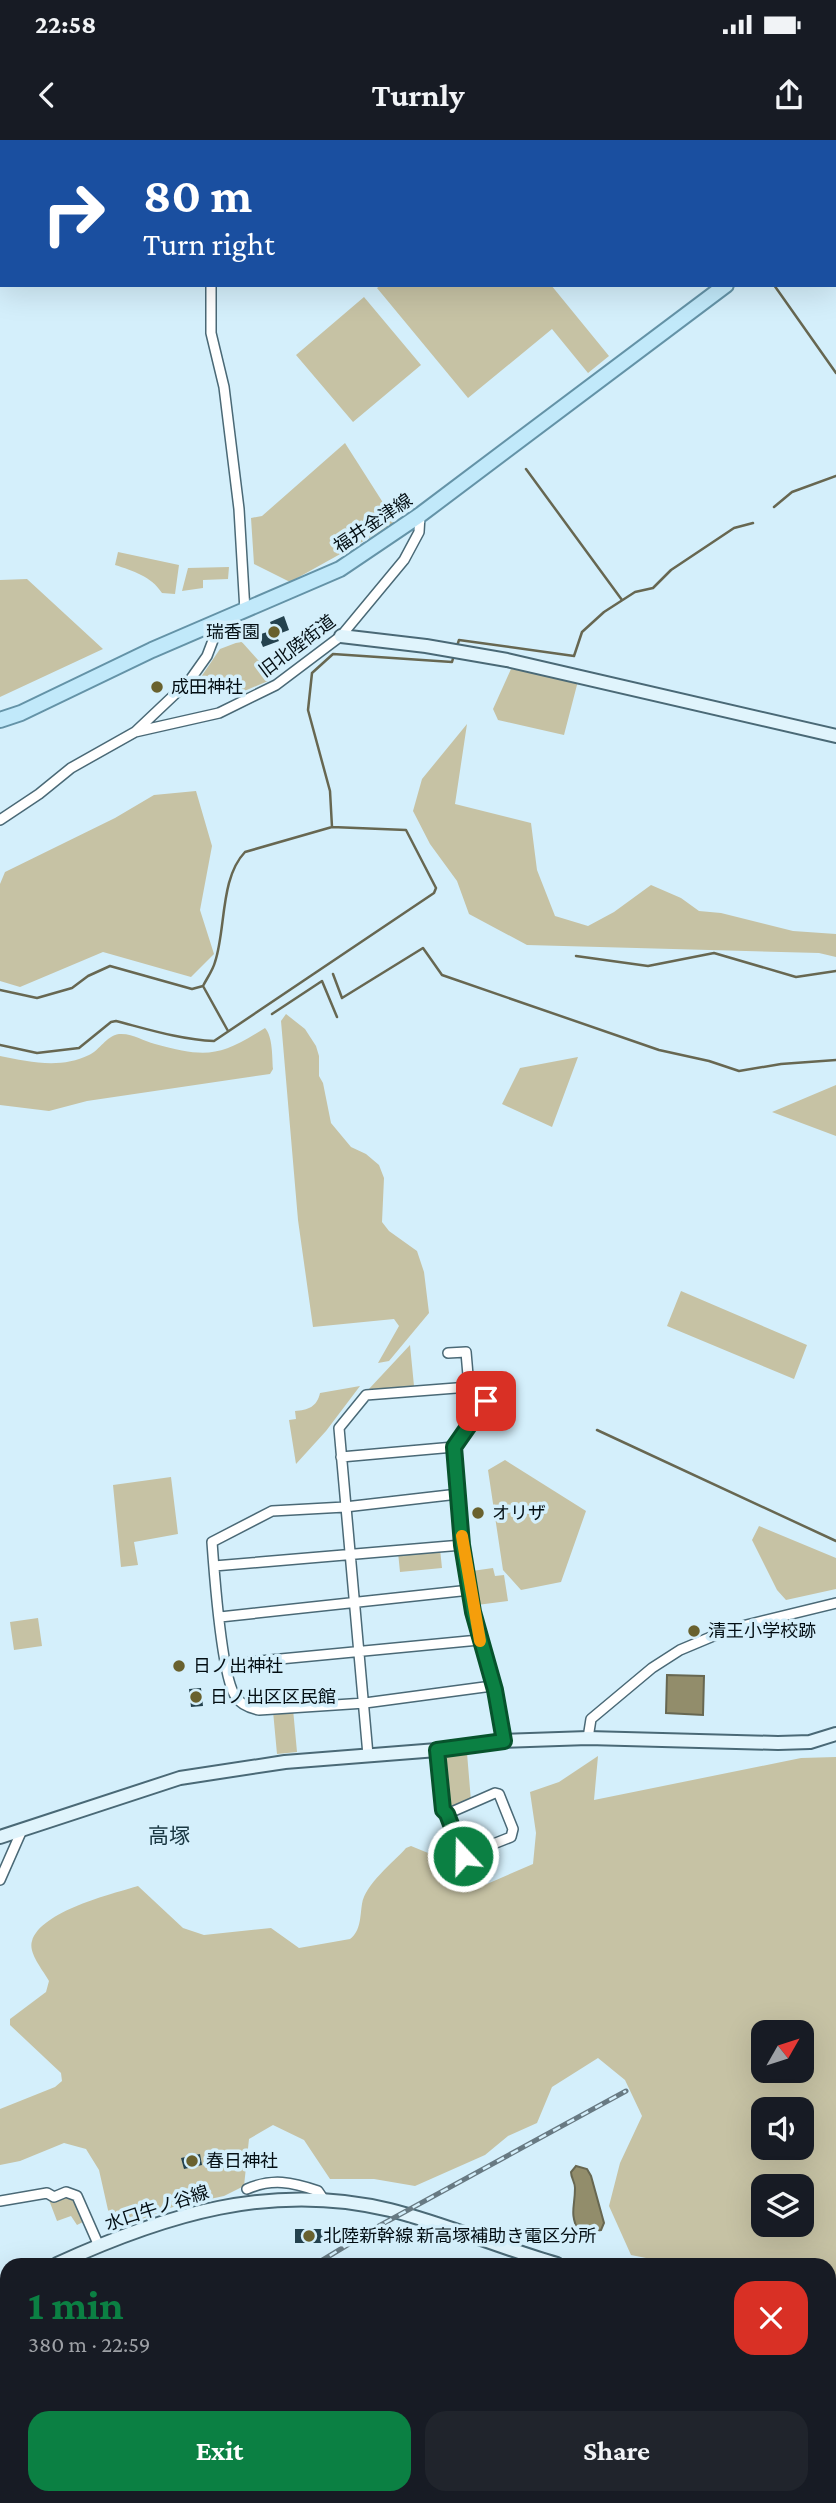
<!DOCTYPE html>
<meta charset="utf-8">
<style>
:root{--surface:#171b24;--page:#20242c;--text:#f1f3f6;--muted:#9ea1a6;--accent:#0b8043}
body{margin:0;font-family:"Crimson Pro","Noto Sans JP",serif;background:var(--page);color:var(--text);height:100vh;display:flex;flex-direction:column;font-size:26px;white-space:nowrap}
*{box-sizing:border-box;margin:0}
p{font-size:23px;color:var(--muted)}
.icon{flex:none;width:38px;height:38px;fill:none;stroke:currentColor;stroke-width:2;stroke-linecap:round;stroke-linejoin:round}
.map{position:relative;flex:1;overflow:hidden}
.details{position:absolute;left:0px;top:2118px;width:836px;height:247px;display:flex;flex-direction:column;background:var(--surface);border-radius:21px 21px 0 0;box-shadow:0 7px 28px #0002}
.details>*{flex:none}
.top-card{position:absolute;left:0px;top:0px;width:836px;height:147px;box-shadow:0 7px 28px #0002;background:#1a4fa0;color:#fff;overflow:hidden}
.needle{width:46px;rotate:51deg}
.fabs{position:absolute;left:751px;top:1880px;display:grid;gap:14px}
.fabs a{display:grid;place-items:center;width:63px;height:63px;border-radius:14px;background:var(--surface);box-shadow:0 7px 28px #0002;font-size:35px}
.pin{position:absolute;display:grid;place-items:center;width:60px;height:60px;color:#fff;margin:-30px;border-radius:14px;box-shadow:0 4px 10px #0006}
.me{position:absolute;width:77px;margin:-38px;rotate:339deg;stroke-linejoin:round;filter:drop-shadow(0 0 5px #0008)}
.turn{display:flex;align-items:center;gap:24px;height:147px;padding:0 28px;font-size:32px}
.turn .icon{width:91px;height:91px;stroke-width:2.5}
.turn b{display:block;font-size:49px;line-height:60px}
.round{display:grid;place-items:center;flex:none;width:74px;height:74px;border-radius:21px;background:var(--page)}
.summary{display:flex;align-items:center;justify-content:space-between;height:119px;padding:0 28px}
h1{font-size:42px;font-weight:700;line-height:52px;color:var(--accent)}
.button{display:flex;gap:14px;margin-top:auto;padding:14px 28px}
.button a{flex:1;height:80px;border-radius:21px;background:var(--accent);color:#fff;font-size:28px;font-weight:700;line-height:80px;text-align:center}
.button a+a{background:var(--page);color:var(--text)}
.status{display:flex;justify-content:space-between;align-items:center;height:49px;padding:0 35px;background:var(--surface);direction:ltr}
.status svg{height:19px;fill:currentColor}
header{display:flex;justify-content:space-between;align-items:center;height:91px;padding:0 28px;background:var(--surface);font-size:32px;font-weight:700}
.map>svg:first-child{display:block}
.green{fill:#c6c2a4;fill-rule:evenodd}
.water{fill:#928d6b;stroke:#676751;stroke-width:2}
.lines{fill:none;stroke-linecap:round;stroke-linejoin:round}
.stream{stroke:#676751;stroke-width:2.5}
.river{stroke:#928d6b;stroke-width:18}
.building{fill:#24424e}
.street-casing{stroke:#4a6976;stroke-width:12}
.secondary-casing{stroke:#4a6976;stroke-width:16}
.primary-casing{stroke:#6493a7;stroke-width:18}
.street{stroke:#fff;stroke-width:9}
.secondary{stroke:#e0f4fc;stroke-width:12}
.primary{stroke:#c1e9fa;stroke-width:14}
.rail-casing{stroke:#687a83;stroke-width:5}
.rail{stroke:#d4effb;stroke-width:2.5;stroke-dasharray:8;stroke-linecap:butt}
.route-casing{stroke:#07532c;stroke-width:18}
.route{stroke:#0b8043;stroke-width:12}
.slow{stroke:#f59e0b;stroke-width:12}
.poi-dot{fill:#69612e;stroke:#d4effb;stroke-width:2.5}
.labels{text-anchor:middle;stroke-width:7;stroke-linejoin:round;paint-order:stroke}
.street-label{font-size:18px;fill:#040f14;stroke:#d4effb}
.poi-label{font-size:18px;fill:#040f14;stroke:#d4effb;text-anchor:start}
.quarter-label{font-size:21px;fill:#183641;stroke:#d4effb}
</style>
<div class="status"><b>22:58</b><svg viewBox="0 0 49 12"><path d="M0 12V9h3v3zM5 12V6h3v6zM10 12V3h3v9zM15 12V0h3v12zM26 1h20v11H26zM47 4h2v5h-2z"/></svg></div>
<header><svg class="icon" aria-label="back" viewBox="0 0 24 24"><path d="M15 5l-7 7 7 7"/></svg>Turnly<svg class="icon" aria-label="share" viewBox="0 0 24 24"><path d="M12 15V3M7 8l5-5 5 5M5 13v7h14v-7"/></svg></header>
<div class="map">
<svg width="836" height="2363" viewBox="0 0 836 2363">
<rect width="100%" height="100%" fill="#d4effb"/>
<path class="green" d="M381 145H551L609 216 588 233 552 189 468 258 377 148Z
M364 157 421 225 353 282 296 215Z
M345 303 396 383 290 442 254 424 251 378 262 376Z
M118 412 179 425 175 454 162 453C151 436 133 431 115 425Z
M229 427 228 439 203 440V448L182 451 188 428Z
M27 439 103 509 0 557V440Z
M241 501 258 520 277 529 268 541 235 555 222 537H201L220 509Z
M511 529 578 541 564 595 498 580 493 569Z
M467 584 455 664 531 683 537 730 555 776 588 786 614 772 651 745 681 758 699 771 721 773 793 791 836 794V817L819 813 527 805 469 774 457 741 430 704 413 671 422 639Z
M196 651 212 706 200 770 214 814 191 837 103 812 20 847 0 841V744L5 732 115 678 154 655Z
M286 874 305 889 316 906 319 916V936L323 943 331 983 351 1007 366 1014 379 1025 384 1038 382 1082 389 1091 417 1111 424 1132 429 1173 389 1221 378 1223 399 1186 394 1179 313 1187 298 1080 281 881Z
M265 888C273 897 272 917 273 929L270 934 87 961 49 971 0 965V916C29 922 61 929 89 915 100 910 106 896 119 894 133 893 143 901 155 904 207 918 219 917 265 888Z
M578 917 552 987 502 964 520 928Z
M836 945V996L772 972Z
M681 1151 807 1205 794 1239 667 1186Z
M410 1205 414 1246 368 1250Z
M360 1246 326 1291 296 1324 289 1280 296 1279 295 1271C308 1270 317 1267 320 1253Z
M505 1320 586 1371 561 1442 521 1450 503 1430 488 1330Z
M171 1337 178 1394 134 1402 138 1425 121 1427 113 1345Z
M759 1386 836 1418V1449L786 1460 777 1450 752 1400Z
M440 1409 442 1428 400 1432 398 1412Z
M493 1428 495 1436 504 1435 508 1461 477 1465 472 1431Z
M38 1478 42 1506 14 1510 10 1482Z
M293 1569 297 1612 277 1614 273 1571Z
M467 1613 471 1661 452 1669 445 1664 442 1619 445 1615Z
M598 1616 594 1660 801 1618 836 1617V2158L830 2157V2124H676L631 2115 609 2066 620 2023 642 1976 625 1940 598 1918 552 1947 537 1983 508 1996 485 2015 415 2046 374 2039H330L304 2000 273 1985 249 1999 244 2046 224 2056 173 2067 121 2087 108 2070 99 2030 86 2009 64 2003 20 2021 0 2025V1969L55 1947 62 1941 61 1933 10 1885V1879L46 1852 49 1841C43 1830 28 1813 32 1801 41 1771 112 1754 138 1746L183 1788 204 1795 271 1788 299 1808 350 1799C361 1791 360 1776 362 1764 365 1744 393 1723 406 1708L411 1706 433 1715 440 1708C451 1712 450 1717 456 1725 462 1732 478 1738 487 1744L533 1724 536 1693 530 1652 559 1642ZM763 1892H802V1930H763ZM763 1969H802V2007H763ZM763 2046H802V2084H763Z
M67 2055 75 2057 85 2081 77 2085 71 2076 57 2081 49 2060Z
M262 2357H430L450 2363H260Z"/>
<path class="water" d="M667 1535 704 1536 703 1575 666 1573Z
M576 2026 587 2029 591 2036 604 2083 601 2090 579 2093C569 2072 575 2068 575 2048 575 2042 571 2038 571 2032Z"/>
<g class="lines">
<path class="stream" d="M774 145 836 233
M526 329 622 460
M774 367 792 352 836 336
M457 506 459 500 574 516 582 492 604 472 635 452 653 448 671 430 734 388 753 383
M576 816 648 826 714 813 796 837 836 831
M333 834 342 858 423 808 442 835 659 910 709 921 739 931 781 924 836 920
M203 846 228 891
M0 850 37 858 72 848 88 836 110 826 192 849 203 846C207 838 213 830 215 822 226 789 220 738 245 712L332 687 330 651 308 570 312 533 333 514 452 522 454 515
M272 874 322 841 337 877
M0 905 37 913 79 908 111 882 116 881C147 889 182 900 214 901L434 753 436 748 406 690 332 687
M597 1290 836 1401
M830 2194 836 2195
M830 2317 836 2293
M124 2357 126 2363"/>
<path class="river" d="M0 2274 7 2272
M830 2356 836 2358"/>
</g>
<path class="building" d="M284 476 289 490 276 495 279 501 263 507 258 495 273 490 270 482Z
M201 1548 203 1566 191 1567 189 1549Z
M200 2014 202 2025 184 2029 181 2018Z
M295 2089H323V2103H295Z"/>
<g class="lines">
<g class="street-casing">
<path id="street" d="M240 2 241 0
M211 145V193L224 247 239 369 245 471
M135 592 190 540 207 516 220 482
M0 680 39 654 71 628 135 592 219 573 276 545 341 496 404 420 419 392 420 375
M448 1213 466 1212 469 1247
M341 1317 454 1307
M458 1354 345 1367 272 1371 212 1402C214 1430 222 1540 236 1557 241 1565 250 1568 259 1570L365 1563 492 1546
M214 1426 462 1405
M220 1477 470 1450
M227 1524 479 1500
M588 1598 591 1579 652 1528 680 1510 730 1489 836 1463
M437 1610 443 1670 447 1674 463 1716 511 1697 513 1689 499 1654 495 1653 447 1674
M368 1615 339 1288 366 1255 469 1247H475L486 1261 454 1307 462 1405 473 1472 495 1551 504 1601
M0 1740 22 1690
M247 2049C272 2038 292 2042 318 2051L324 2060
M0 2061 47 2053 54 2057 66 2052 77 2056 99 2106"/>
</g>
<g class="secondary-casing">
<path id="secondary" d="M341 496 426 506 507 520 836 596
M0 1697 180 1638 285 1622 437 1610 504 1601 588 1598 778 1603 810 1602 836 1594
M57 2124C164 2075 272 2041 390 2070 446 2084 501 2108 557 2124
M0 2151 7 2147
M830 2183 836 2184"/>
</g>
<g class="primary-casing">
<path id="primary" d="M835 105 836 104
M0 580 21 573 152 510 340 429 420 375 726 145"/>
</g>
<use href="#street" class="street"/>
<use href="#secondary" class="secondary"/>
<use href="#primary" class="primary"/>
<g class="rail-casing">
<path id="rail" d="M316 2124 377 2087 626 1951
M0 2332 7 2327
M0 2351 7 2349
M551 2357 566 2363"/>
</g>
<use href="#rail" class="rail"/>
</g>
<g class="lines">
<g class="route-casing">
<path id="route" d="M463 1716 447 1674 443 1670 437 1610 504 1601 495 1550 473 1472 462 1405 454 1307 486 1261"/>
</g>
<use href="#route" class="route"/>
<path class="slow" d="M462 1396 480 1501"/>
</g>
<g class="poi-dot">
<circle cx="274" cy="492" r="7"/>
<circle cx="157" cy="547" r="7"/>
<circle cx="478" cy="1373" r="7"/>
<circle cx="694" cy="1491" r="7"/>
<circle cx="179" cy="1526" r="7"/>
<circle cx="196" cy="1557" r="7"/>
<circle cx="192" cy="2021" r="7"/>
<circle cx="309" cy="2096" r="7"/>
</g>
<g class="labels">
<g class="street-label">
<text transform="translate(373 383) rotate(-34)" y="6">福井金津線</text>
<text transform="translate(297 506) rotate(-37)" y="6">旧北陸街道</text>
<text transform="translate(157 2068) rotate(-18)" y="6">水口牛ノ谷線</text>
</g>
<g class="poi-label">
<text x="260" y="498" text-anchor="end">瑞香園</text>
<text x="171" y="553">成田神社</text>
<text x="492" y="1379">オリザ</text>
<text x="708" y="1497">清王小学校跡</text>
<text x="193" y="1532">日ノ出神社</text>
<text x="210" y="1563">日ノ出区区民館</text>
<text x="206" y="2027">春日神社</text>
<text x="323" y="2102">北陸新幹線 新高塚補助き電区分所</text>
</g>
<g class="quarter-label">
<text x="169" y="1703">高塚</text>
</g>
</g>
</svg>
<div class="fabs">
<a><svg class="needle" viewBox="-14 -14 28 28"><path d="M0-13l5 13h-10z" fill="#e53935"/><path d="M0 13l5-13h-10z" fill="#9ea1a6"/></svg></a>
<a><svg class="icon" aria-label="sound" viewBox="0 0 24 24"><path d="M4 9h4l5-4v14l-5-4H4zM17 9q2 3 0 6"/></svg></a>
<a><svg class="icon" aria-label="layers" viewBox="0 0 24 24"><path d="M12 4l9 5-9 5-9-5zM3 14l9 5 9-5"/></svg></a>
</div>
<div class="pin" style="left:486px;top:1261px;background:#d93025"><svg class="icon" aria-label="arrive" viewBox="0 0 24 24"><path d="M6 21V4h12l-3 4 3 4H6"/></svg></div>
<svg class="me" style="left:463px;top:1716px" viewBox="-20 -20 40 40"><circle r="17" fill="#0b8043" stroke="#fff" stroke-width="3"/><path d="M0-11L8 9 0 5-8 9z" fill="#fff"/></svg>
<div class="top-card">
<div class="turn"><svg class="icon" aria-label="right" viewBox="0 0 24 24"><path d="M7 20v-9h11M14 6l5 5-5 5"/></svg><div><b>80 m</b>Turn right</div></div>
</div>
<section class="details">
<div class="summary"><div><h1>1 min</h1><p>380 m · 22:59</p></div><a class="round" style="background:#d93025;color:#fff"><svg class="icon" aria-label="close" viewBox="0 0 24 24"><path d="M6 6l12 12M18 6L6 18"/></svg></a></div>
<div class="button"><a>Exit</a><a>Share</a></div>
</section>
</div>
